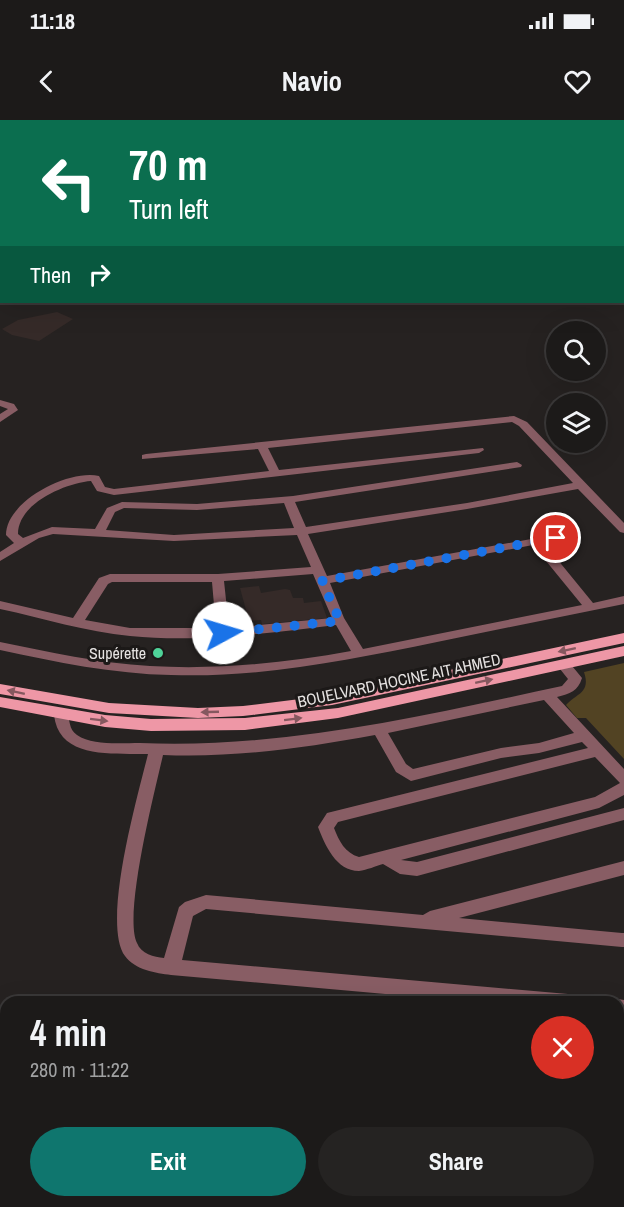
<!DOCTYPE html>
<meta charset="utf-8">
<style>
:root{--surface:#1c1a19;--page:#252322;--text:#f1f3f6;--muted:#a0a1a2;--line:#3a3838;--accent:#0f766e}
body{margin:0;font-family:"Archivo Narrow",sans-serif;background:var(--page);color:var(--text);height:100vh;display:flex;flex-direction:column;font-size:22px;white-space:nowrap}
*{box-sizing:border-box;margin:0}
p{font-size:20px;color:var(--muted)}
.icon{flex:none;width:33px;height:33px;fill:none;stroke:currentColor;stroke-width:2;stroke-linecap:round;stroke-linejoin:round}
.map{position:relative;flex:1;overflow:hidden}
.details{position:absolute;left:0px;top:876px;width:624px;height:212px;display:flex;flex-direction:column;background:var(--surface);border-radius:18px 18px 0 0;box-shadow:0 6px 24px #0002,0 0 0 2px var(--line)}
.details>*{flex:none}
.top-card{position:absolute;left:0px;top:0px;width:624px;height:183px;box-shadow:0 6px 24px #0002,0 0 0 2px var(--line);background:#0b6e4f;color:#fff;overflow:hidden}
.fabs{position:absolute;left:546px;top:201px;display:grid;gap:12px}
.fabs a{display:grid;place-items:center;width:60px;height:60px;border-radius:50%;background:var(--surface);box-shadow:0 6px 24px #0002,0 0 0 2px var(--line);font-size:30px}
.pin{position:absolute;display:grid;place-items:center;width:51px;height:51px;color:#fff;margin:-26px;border:3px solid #fff;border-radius:50%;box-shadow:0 2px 6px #0007}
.me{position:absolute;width:66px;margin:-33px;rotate:84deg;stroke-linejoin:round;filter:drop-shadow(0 0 4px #0008)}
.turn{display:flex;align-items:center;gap:21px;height:126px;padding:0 30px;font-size:27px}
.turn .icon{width:78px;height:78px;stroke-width:2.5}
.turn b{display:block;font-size:42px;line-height:51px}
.then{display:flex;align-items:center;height:57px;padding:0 30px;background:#0003;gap:12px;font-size:22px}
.round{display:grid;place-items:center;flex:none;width:63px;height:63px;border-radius:32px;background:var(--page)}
.head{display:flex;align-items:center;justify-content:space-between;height:102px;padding:0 30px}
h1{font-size:36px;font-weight:700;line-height:45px}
.cta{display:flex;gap:12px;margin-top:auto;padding:12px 30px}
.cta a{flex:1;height:69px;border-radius:36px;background:var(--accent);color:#fff;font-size:24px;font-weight:700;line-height:69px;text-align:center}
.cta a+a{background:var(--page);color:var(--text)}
.status{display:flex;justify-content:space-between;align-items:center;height:42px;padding:0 30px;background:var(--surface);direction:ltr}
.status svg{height:16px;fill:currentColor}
header{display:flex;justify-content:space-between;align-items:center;height:78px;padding:0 30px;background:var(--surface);font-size:27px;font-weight:700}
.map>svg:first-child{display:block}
.built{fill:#352a28}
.green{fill:#524323}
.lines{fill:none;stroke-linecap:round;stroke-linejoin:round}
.minor{fill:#885d64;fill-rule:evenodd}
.major{fill:#ee97a6;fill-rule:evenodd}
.oneway{fill:#85585f}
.route{stroke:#1a73e8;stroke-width:10;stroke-dasharray:0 18}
.poi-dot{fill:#4fd399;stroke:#1c1918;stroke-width:2}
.labels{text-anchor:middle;stroke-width:6;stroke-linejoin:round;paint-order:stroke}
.poi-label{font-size:16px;fill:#e5e2e1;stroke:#1c1918;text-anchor:end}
.street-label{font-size:16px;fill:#e5e2e1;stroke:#1c1918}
</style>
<div class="status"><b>11:18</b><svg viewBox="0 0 49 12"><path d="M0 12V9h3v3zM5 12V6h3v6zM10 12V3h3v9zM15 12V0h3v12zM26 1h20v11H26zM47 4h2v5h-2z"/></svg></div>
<header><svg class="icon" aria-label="back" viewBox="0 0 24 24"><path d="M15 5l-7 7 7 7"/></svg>Navio<svg class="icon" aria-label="heart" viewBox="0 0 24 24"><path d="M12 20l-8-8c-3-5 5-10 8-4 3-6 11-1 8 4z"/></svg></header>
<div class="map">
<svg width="624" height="1087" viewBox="0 0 624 1087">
<rect width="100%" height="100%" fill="#262221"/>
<path class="built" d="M57 192 73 199 39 221 12 215 2 209 18 200Z
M259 466 261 473 285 469 290 470 293 478H303L304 483 321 481 327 498 262 504 261 500 249 501 240 468Z"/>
<path class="green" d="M624 543V639L586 598H577L566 585C577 573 591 573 584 552Z"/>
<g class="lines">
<path class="minor" d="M191 0H197L190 2Z
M471 0H478L479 2H473Z
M2 48V53H0V49Z
M0 131H2V135H0Z
M0 172H2V176H0Z
M0 280 14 284 18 290 0 302V294L8 289 0 286Z
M514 296 527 302 624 403V413L620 412 578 369 467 389 308 414 327 456 575 411 581 414 579 416 544 423 593 483 624 476V484C562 497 499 509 437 522 349 540 261 558 171 555 113 554 56 542 0 530V522C49 532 99 543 150 546 217 550 285 543 351 531L336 505C268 513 199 523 130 516 86 512 43 498 0 489V481L73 498 99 458 110 454H218L311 447 297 415 174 421 53 414 39 418 0 441V432L14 423 6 415C6 381 69 349 99 356L105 367 114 369 269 351 258 329 142 339V335L146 334ZM512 302 519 306 573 363 467 383 306 407 295 382 521 347 522 345 517 342 293 376 197 384 122 382 107 388 95 409 52 407 23 418 18 414C18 383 66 363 91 361L97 371 114 375 479 333 484 330 483 328 279 350 268 328ZM284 383 294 408 174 415 106 410 115 392 124 388 197 390ZM533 425 582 485 363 529 344 498 330 463ZM313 454 332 498 229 508 224 461ZM112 462H212L216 508H130L85 500 108 464Z
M563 540 568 541 582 558C578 571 570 574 557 577L624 649V675L599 688 401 740 417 742 624 688V700L417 756 400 754 383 744C376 746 367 750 359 751 336 751 325 725 318 707L327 693 588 628 582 622 539 633 501 638 411 661 396 652 375 615C305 628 234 638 163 635 155 670 123 795 137 823 141 834 154 837 164 838L179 787 185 782 206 775 423 795 430 791 624 741V755L459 798 622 813H624V827H622L206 789 193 796 182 840 568 874 575 876 577 882H475L171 855C156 853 135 850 125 836 101 803 138 675 148 634 114 633 59 640 54 595L56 592H66C71 600 68 609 77 615 93 626 121 623 140 623 283 629 422 596 562 566L568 559 556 544ZM544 580 574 613 539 623 501 628 413 649 406 644 388 613ZM595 637 620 663 595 677 359 737C345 733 339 721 334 708L338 702Z
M618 879 624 880V896L618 895V882H611Z
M624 947V994L618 997V949Z
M551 1082H588L586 1087H550Z"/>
<path class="major" d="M580 0H586L588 2H581Z
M601 0H607L609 2H602Z
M622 11 624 12V16H622Z
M622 28 624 29V33H622Z
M624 513V523L332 585 243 596 198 598 109 593 0 574V564L109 583 198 588 243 586 332 575Z
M624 526V536L338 598 245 610 151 611 105 607 0 587V577L105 595 151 599 245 598 338 588Z"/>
</g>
<defs><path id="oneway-solid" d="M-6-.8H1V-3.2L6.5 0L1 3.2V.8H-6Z" transform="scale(1.5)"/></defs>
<g class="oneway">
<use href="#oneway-solid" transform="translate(567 530) rotate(168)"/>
<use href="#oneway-solid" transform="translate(484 561) rotate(-12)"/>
<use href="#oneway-solid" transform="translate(16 572) rotate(-168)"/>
<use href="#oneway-solid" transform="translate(210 592) rotate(178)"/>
<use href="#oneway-solid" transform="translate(293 599) rotate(-7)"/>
<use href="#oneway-solid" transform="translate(99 600) rotate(7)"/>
</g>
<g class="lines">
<path class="route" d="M223 513 340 501 322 461 556 418"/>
</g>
<circle class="poi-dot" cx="158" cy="533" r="6"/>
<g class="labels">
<g class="poi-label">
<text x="146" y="539">Supérette</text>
</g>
<g class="street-label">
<text transform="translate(399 560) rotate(-12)" y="6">BOUELVARD HOCINE AIT AHMED</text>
</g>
</g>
</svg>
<div class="fabs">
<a><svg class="icon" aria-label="search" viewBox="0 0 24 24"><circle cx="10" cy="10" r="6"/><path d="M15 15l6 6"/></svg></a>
<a><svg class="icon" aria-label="layers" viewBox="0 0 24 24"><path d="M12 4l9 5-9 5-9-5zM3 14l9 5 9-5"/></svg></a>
</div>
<div class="pin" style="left:556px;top:418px;background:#d93025"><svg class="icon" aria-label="arrive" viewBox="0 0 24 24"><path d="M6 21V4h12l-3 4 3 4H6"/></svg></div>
<svg class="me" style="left:223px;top:513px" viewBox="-20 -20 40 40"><circle r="19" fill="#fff"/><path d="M0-13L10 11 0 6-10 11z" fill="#1a73e8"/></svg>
<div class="top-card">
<div class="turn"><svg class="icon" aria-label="left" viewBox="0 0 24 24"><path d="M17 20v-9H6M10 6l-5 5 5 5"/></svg><div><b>70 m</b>Turn left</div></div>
<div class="then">Then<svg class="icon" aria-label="right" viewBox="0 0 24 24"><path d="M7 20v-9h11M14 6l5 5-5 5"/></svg></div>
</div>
<section class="details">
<div class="head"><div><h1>4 min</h1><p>280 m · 11:22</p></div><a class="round" style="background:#d93025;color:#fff"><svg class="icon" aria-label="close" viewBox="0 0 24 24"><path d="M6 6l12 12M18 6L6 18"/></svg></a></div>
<div class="cta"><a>Exit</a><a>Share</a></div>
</section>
</div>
